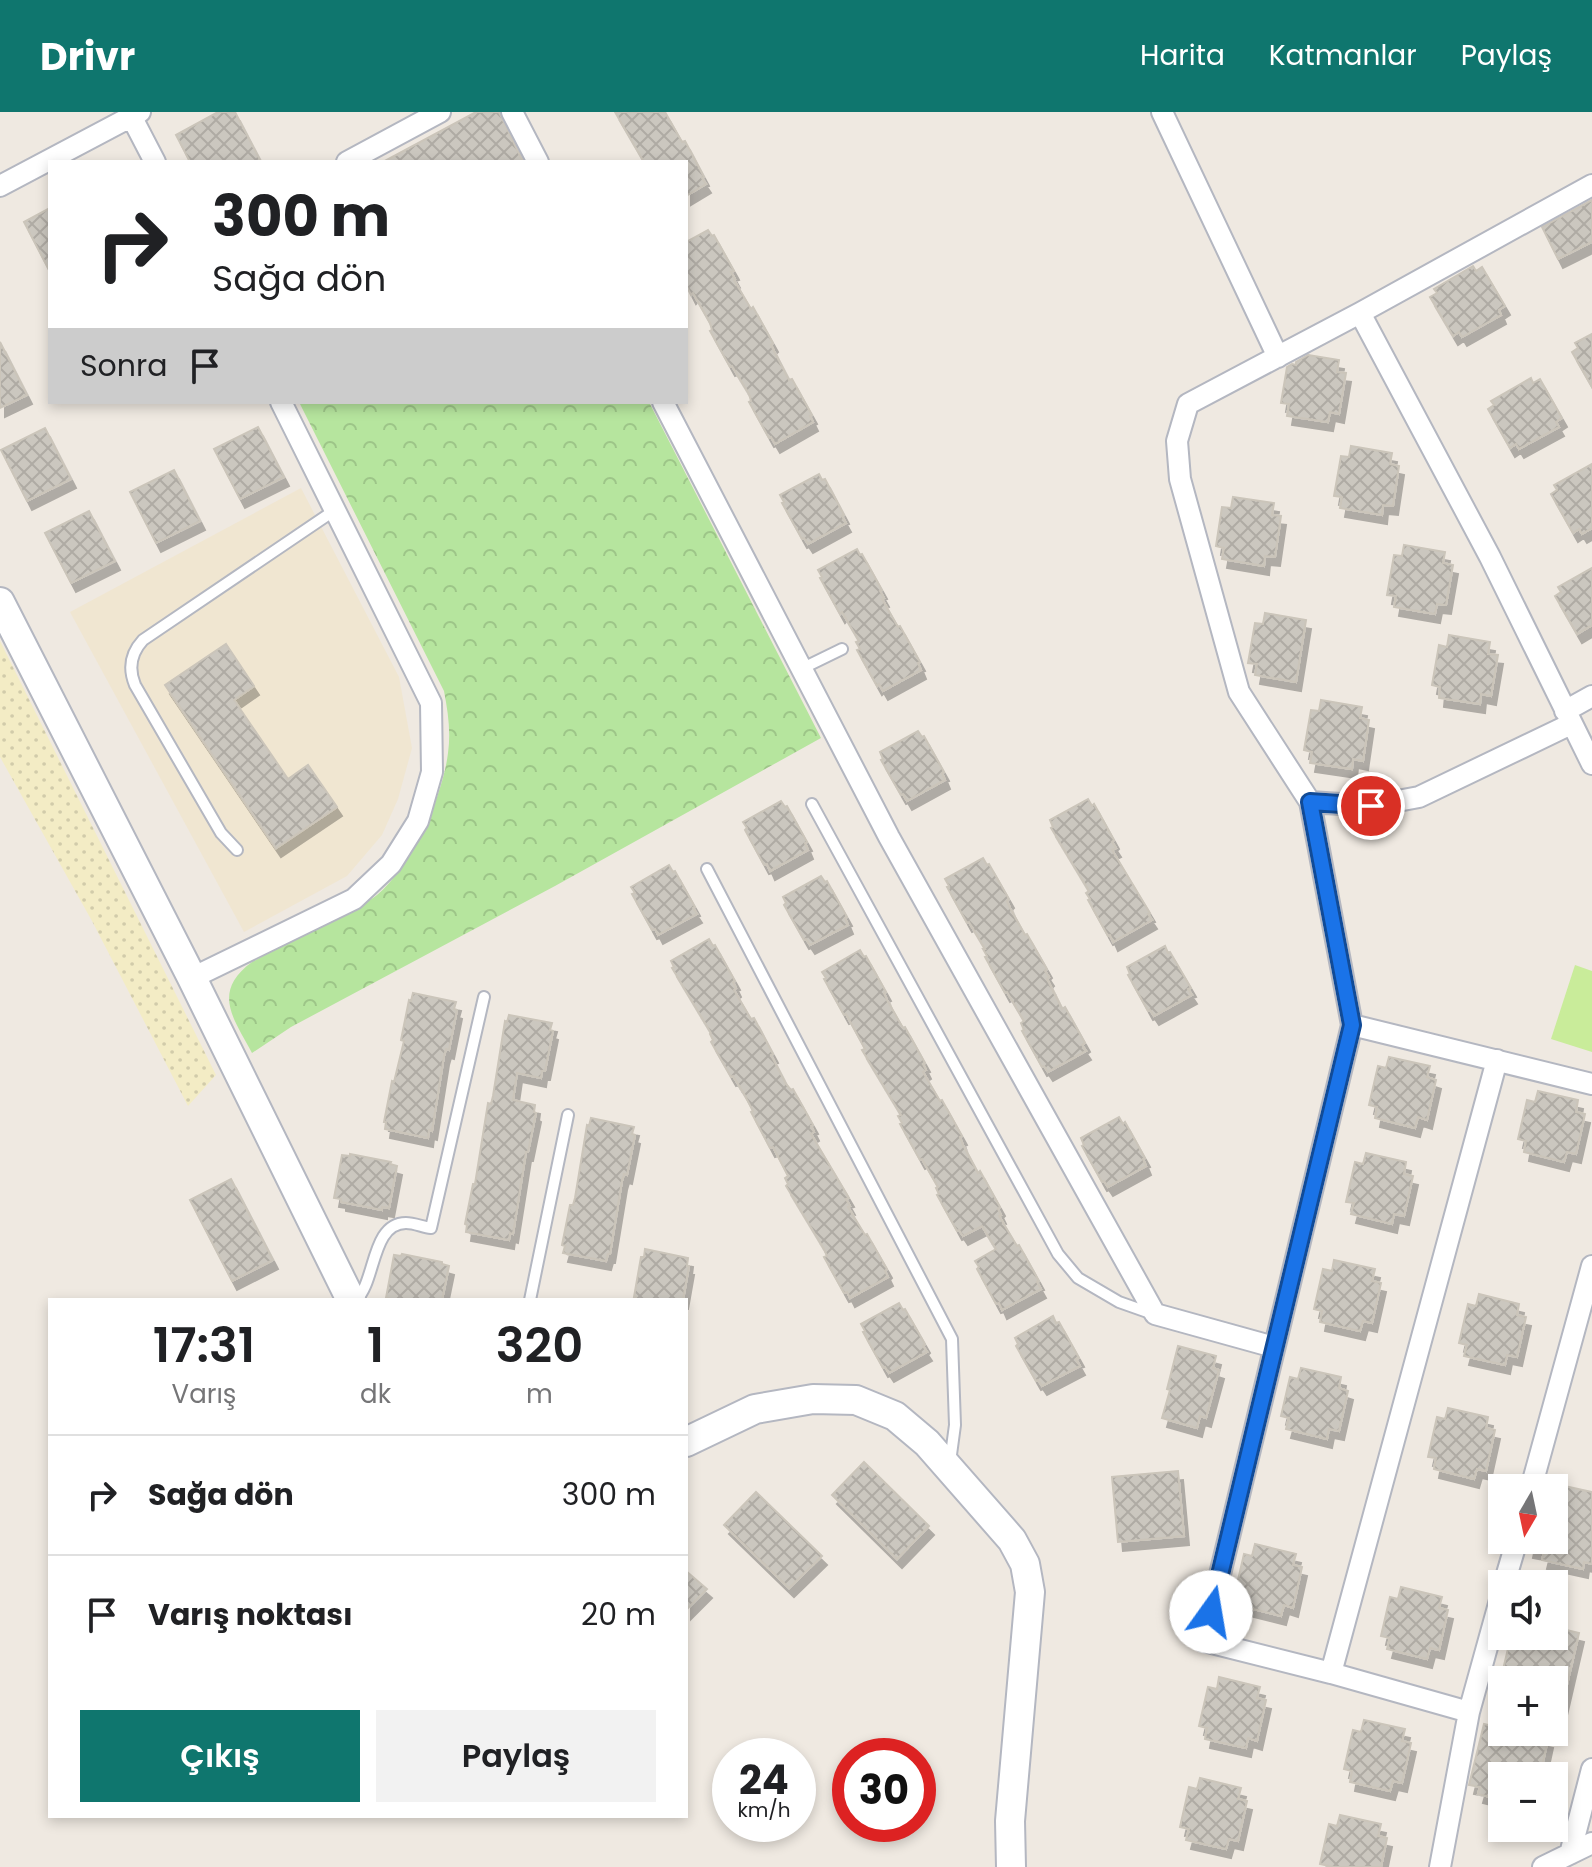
<!DOCTYPE html>
<html lang="tr">
<meta charset="utf-8">
<style>
:root{--surface:#fff;--page:#f2f2f2;--text:#202124;--muted:#757577;--line:#e0e0e0;--accent:#0f766e}
body{margin:0;font-family:Poppins,sans-serif;background:var(--page);color:var(--text);height:100vh;display:flex;flex-direction:column;font-size:30px;white-space:nowrap}
*{box-sizing:border-box;margin:0}
p{font-size:26px;color:var(--muted)}
.icon{flex:none;width:44px;height:44px;fill:none;stroke:currentColor;stroke-width:2;stroke-linecap:round;stroke-linejoin:round}
.map{position:relative;flex:1;overflow:hidden}
.panel{position:absolute;left:48px;top:1186px;width:640px;height:520px;display:flex;flex-direction:column;background:var(--surface);border-radius:0px;box-shadow:0 4px 12px #0003}
.panel>*{flex:none}
.top-card{position:absolute;left:48px;top:48px;width:640px;height:244px;border-radius:0px;box-shadow:0 4px 12px #0003;background:#fff;color:var(--text);overflow:hidden}
.needle{width:52px;rotate:189deg}
.controls{position:absolute;left:1488px;top:1362px;display:grid;gap:16px}
.controls a{display:grid;place-items:center;width:80px;height:80px;border-radius:0px;background:var(--surface);box-shadow:0 4px 12px #0003;font-size:40px}
.speed{position:absolute;left:712px;top:1626px;display:flex;gap:16px;font-size:40px;font-weight:700;text-align:center}
.speed>*{display:grid;place-content:center;width:104px;height:104px;border-radius:50%;background:var(--surface);box-shadow:0 4px 12px #0003;line-height:1}
.speed small{font-size:20px;font-weight:400}
.speed .limit{border:12px solid #d22;background:#fff;color:#111}
.pin{position:absolute;display:grid;place-items:center;width:68px;height:68px;color:#fff;margin:-34px;border:4px solid #fff;border-radius:50%;box-shadow:0 2px 8px #0007}
.me{position:absolute;width:88px;margin:-44px;rotate:13deg;stroke-linejoin:round;filter:drop-shadow(0 0 6px #0008)}
.turn{display:flex;align-items:center;gap:28px;height:168px;padding:0 32px;font-size:36px}
.turn .icon{width:104px;height:104px;stroke-width:2.5}
.turn b{display:block;font-size:56px;line-height:68px}
.then{display:flex;align-items:center;height:76px;padding:0 32px;background:#0003;gap:16px;font-size:30px}
.eta{display:flex;justify-content:space-evenly;align-items:center;height:136px;text-align:center}
.eta b{font-size:48px;font-weight:600;line-height:56px}
.cta{display:flex;gap:16px;margin-top:auto;padding:16px 32px}
.cta a{flex:1;height:92px;border-radius:0px;background:var(--accent);color:#fff;font-size:32px;font-weight:600;line-height:92px;text-align:center}
.cta a+a{background:var(--page);color:var(--text)}
ul{padding:0;list-style:none}
li{display:flex;align-items:center;gap:24px;height:120px;padding:0 32px;border-top:2px solid var(--line)}
li div{flex:1}
li b{display:block;font-size:30px}
li em{font-style:normal}
header{display:flex;align-items:center;gap:48px;box-sizing:border-box;height:112px;padding:0 40px;background:var(--accent);color:#fff}
header strong{font-size:38px}
nav{display:flex;gap:44px;margin-inline-start:auto;font-size:28px}
.map>svg:first-child{display:block}
.education{fill:#f0e6d1}
.forest{fill:url(#forest-crowns)}
.sand{fill:url(#sand-dots)}
.pitch{fill:#c9ec9a}
.building{fill:url(#building-cross-hatch);stroke:#cbc5ba;stroke-width:2;filter:url(#shadow)}
.lines{fill:none;stroke-linecap:round;stroke-linejoin:round}
.lane-casing{stroke:#b4b7c1;stroke-width:14}
.street-casing{stroke:#b4b7c1;stroke-width:24}
.secondary-casing{stroke:#b4b7c1;stroke-width:32}
.lane{stroke:#fff;stroke-width:10}
.street{stroke:#fff;stroke-width:20}
.secondary{stroke:#fff;stroke-width:28}
.route-casing{stroke:#114b97;stroke-width:20}
.route{stroke:#1a73e8;stroke-width:14}
</style>
<header>
<strong>Drivr</strong>
<nav><a>Harita</a><a>Katmanlar</a><a>Paylaş</a></nav>
</header>
<div class="map">
<svg width="1592" height="1755" viewBox="0 0 1592 1755">
<defs>
<pattern id="forest-crowns" width="20" height="18" patternUnits="userSpaceOnUse" patternTransform="scale(2)"><rect width="20" height="18" fill="#b6e59e"/><path d="M2 6a3 3 0 1 1 6 0M12 15a3 3 0 1 1 6 0" fill="none" stroke="#9dc588"/></pattern>
<pattern id="sand-dots" width="8" height="8" patternUnits="userSpaceOnUse" patternTransform="scale(2)"><rect width="8" height="8" fill="#f3ecc5"/><path d="M2 2h.1M6 6h.1" fill="none" stroke="#d1cbaa" stroke-width="1.8" stroke-linecap="round"/></pattern>
<pattern id="building-cross-hatch" width="8" height="8" patternUnits="userSpaceOnUse" patternTransform="scale(2)"><rect width="8" height="8" fill="#cbc7bf"/><path d="M0 0l8 8M0 8l8-8" fill="none" stroke="#afaba4"/></pattern>
<filter id="shadow"><feDropShadow dx="5" dy="9" stdDeviation="0" flood-color="#0004"/></filter>
</defs>
<rect width="100%" height="100%" fill="#efe9e1"/>
<path class="education" d="M301 376 399 565 412 636 398 687 382 723 347 764 244 820 70 500Z"/>
<path class="forest" d="M299 290H649L821 626 555 774 291 915 252 941C234 907 211 880 252 850 281 834 310 819 339 803 351 797 367 791 377 783 411 755 443 684 448 641 451 620 448 600 444 579Z"/>
<path class="sand" d="M0 529 216 963 188 994 92 809 0 645Z"/>
<path class="pitch" d="M1575 853 1592 859V940L1551 927Z"/>
<path class="building" d="M218 0H235L261 50H190L176 23Z
M476 0H499L523 50H383Z
M615 0H665L682 30 685 29 704 65 702 66 706 72 686 84V50H644Z
M1592 88V130L1558 147 1542 115Z
M50 96V160L24 110Z
M708 118 712 124 714 123 734 159 731 160 735 167 734 168 751 197 753 195 773 231 771 233 774 239 789 268 792 267 812 303 810 304 813 310 775 332 771 325 769 326 749 290 751 289 749 282 732 254 730 255 710 219 712 218 710 211 693 181 691 183 686 173V130Z
M1473 154 1476 159 1482 155 1505 194 1499 198 1501 203 1462 225 1459 220 1453 224 1430 185 1437 181 1434 177Z
M1592 222V275L1572 240 1578 236 1575 231Z
M0 230 27 283 0 296Z
M1308 243 1339 248 1337 260 1346 261 1339 302 1330 300 1328 310 1287 304 1289 292 1281 291 1287 255 1292 252 1296 253V250Z
M1531 266 1533 271 1540 267 1562 306 1556 310 1559 315 1519 337 1516 332 1510 336 1488 297 1494 293 1491 289Z
M258 315 284 365 240 387 214 337Z
M45 316 71 367 27 389 1 338Z
M1351 334 1392 341 1390 352 1399 354 1393 394 1383 393 1382 403 1340 396 1342 385 1334 384 1341 344 1349 345Z
M1592 352V416L1582 422 1579 417 1573 421 1551 382 1557 378 1554 373Z
M174 358 200 409 156 431 130 380Z
M819 362 822 368 825 367 844 403 842 404 846 411 808 432 804 426 802 427 782 391 784 390 780 383Z
M1233 385 1274 391 1272 403 1281 404 1275 445 1265 444 1264 454 1222 447 1224 436 1216 434 1222 395 1231 396Z
M89 399 115 449 71 471 45 421Z
M1404 433 1445 440 1443 451 1453 453 1446 493 1437 492 1435 502 1394 495 1396 484 1387 483 1394 443 1402 444Z
M857 437 860 443 862 442 882 478 880 479 884 486 882 487 898 515 900 514 920 550 918 551 921 558 883 579 879 572 877 574 857 538 860 537 856 530 859 529 842 500 840 502 820 466 822 465 818 458Z
M1592 456V513L1577 522 1555 484 1561 480 1558 475Z
M1265 501 1306 508 1296 570 1255 563 1257 552 1248 551 1255 511 1263 512Z
M1449 523 1490 530 1488 542 1498 543 1491 584 1481 582 1480 592 1439 586 1440 575 1432 573 1439 533 1447 535Z
M226 532 254 574 234 588 288 667 308 653 337 695 276 736 165 573Z
M1321 588 1362 595 1360 606 1369 608 1363 649 1353 647 1352 657 1310 651 1312 640 1304 638 1311 598 1319 599Z
M918 619 922 625 924 624 944 660 942 661 945 668 907 689 903 682 901 683 881 648 883 647 880 640Z
M1088 687 1092 694 1094 692 1114 728 1112 730 1116 736 1112 738 1150 801 1148 802 1152 808 1113 830 1110 823 1108 824 1088 788 1090 787 1086 781 1089 779 1051 716 1053 715 1050 708Z
M781 689 785 695 787 694 807 730 805 731 808 738 770 759 767 752 764 753 745 718 747 716 743 710Z
M983 746 987 753 989 752 1009 787 1007 789 1010 796 1025 823 1027 822 1047 857 1045 859 1049 865 1047 867 1062 897 1065 895 1085 931 1082 933 1086 939 1048 960 1044 954 1042 955 1022 919 1024 918 1021 911 1024 909 1007 880 1005 881 985 845 987 844 983 837H985L969 810 967 811 947 775 949 774 945 767Z
M669 753 673 760 675 759 695 795 693 796 697 802 658 823 655 817 652 818 632 782 635 781 631 775Z
M821 764 825 770 827 769 847 805 845 806 848 813 810 833 806 827 804 828 784 793 786 791 783 785Z
M709 827 713 834 715 833 735 869 733 870 736 876 734 878 751 907 754 906 773 942 771 943 786 972 791 978 793 977 813 1013 811 1014 814 1020 811 1022 849 1086 846 1087 850 1094 848 1095 865 1123 867 1122 887 1157 885 1159 888 1165 850 1186 847 1180 844 1181 824 1145 827 1144 824 1137 786 1074 788 1072 785 1066 788 1064 773 1035 770 1036 751 1000 753 999 743 980 733 964 731 965 711 930 713 928 710 922 711 921 672 856 674 855 671 849Z
M1165 834 1168 841 1170 840 1191 876 1188 877 1192 883 1154 904 1150 898 1148 899 1128 863 1130 862 1127 855Z
M860 838 864 845 866 844 886 880 884 881 887 888 903 916 905 915 925 951 923 952 926 958 923 960 940 989 942 988 962 1024 960 1025 963 1033 978 1061 980 1059 1000 1095 998 1097 1001 1103 999 1104 1017 1134 1019 1133 1039 1169 1037 1170 1041 1177 1002 1198 999 1191 996 1192 977 1157 979 1155 975 1149 996 1137 982 1114 963 1124 959 1118 957 1119 937 1083 939 1082 936 1076 938 1075 922 1047 920 1048 900 1012 902 1011 898 1004 901 1003 862 938 865 937 846 902 844 903 824 867 826 866 822 860Z
M413 881 456 890 454 897 457 898 449 938 446 937 444 944 432 1019 429 1018 428 1026 385 1017 386 1010H384L392 969 394 970 404 929 401 928 409 888 411 889Z
M509 903 552 911 550 918 553 919 545 959H542L541 966 517 961 513 988 535 993 534 1000 536 1001 528 1040H526L513 1122 510 1121 509 1128 466 1120 467 1113 465 1112 473 1072H475L488 991 491 992 493 984 505 909 507 910Z
M1389 945 1430 954 1427 965 1436 968 1427 1008 1418 1005 1415 1016 1375 1006 1377 995 1369 993 1378 954 1386 956Z
M1538 979 1578 988 1576 1000 1585 1002 1576 1042 1567 1040 1564 1050 1524 1040 1526 1029 1518 1027 1527 988 1535 990Z
M1119 1005 1123 1012 1125 1010 1145 1046 1143 1047 1146 1054 1108 1075 1104 1069 1102 1070 1082 1034 1084 1033 1081 1026Z
M591 1006 634 1015 632 1022 635 1023 627 1063 624 1062 622 1069 610 1142H608L606 1149 563 1141 565 1134 562 1133 570 1093H573L575 1086 587 1013 589 1014Z
M1366 1041 1406 1050 1404 1062 1413 1064 1404 1104 1394 1102 1392 1112 1351 1102 1354 1091 1346 1090 1355 1050 1363 1052Z
M350 1042 391 1050 390 1052 397 1054 389 1096 382 1095V1098L341 1090V1087L334 1086 342 1043 350 1044Z
M231 1067 273 1148 232 1169 190 1088Z
M645 1137 688 1146 687 1154H689L683 1188H635L636 1185H634L641 1145H644Z
M402 1142 442 1150V1152L449 1154 442 1188H398L386 1186 394 1143 401 1144Z
M1334 1148 1375 1157 1372 1169 1381 1171 1372 1211 1363 1209 1360 1219 1320 1210 1322 1199 1314 1197 1323 1157 1332 1159Z
M1479 1182 1519 1192 1517 1203 1526 1205 1517 1245 1507 1243 1505 1253 1464 1244 1467 1233 1459 1231 1468 1192 1476 1194Z
M899 1191 903 1198 905 1197 925 1232 923 1234 927 1240 889 1261 885 1255 883 1256 863 1220 865 1219 861 1212Z
M1053 1204 1056 1211 1059 1210 1079 1246 1076 1247 1080 1254 1042 1274 1038 1268 1036 1269 1016 1234 1018 1232 1015 1226Z
M1178 1234 1216 1244 1213 1256 1219 1258 1206 1306 1200 1304 1197 1316 1162 1306 1170 1278 1167 1277Z
M1301 1256 1341 1265 1339 1276 1348 1279 1339 1319 1329 1317 1327 1327 1286 1317 1289 1306 1281 1304 1290 1265 1298 1267Z
M1448 1296 1488 1305 1486 1316 1495 1318 1486 1359 1477 1357 1474 1367 1434 1357 1436 1346 1428 1345 1437 1305 1445 1307Z
M864 1350 929 1414 897 1447 832 1383Z
M1178 1359 1184 1424 1118 1430 1112 1365Z
M1560 1373 1592 1380V1452L1584 1450 1583 1457 1542 1448 1544 1440 1528 1437 1530 1428H1554V1379L1558 1380Z
M756 1380 822 1444 789 1476 724 1413Z
M1255 1432 1296 1442 1293 1453 1302 1455 1293 1496 1284 1493 1281 1504 1241 1494 1243 1483 1235 1481 1244 1442 1252 1444Z
M686 1459 707 1477 686 1498Z
M1401 1475 1442 1485 1439 1496 1448 1498 1439 1538 1430 1536 1427 1547 1387 1537 1390 1526 1381 1524 1390 1485 1398 1487Z
M1554 1515 1579 1521 1560 1603H1554V1568H1508L1501 1566 1511 1524H1554Z
M1219 1565 1260 1575 1257 1586 1266 1588 1257 1629 1248 1626 1246 1636 1205 1627 1207 1616 1199 1614 1208 1575 1217 1577Z
M1364 1608 1405 1617 1402 1629 1411 1631 1402 1671 1393 1669 1390 1679 1350 1670 1352 1659 1344 1657 1353 1618 1361 1620Z
M1484 1612 1502 1616V1620H1536L1535 1624 1548 1627 1540 1664H1502V1688L1478 1682 1480 1675 1469 1673Z
M1200 1666 1241 1676 1238 1687 1247 1689 1238 1729 1229 1727 1226 1737 1186 1728 1189 1717 1180 1715 1189 1675 1197 1677Z
M1340 1703 1381 1712 1378 1724 1387 1726 1381 1755H1334L1320 1752 1329 1712 1337 1714Z"/>
<g class="lines">
<g class="lane-casing">
<path id="lane" d="M801 557 842 537
M812 692 1058 1142 1078 1166 1119 1190 1153 1202
M237 738 221 721 135 573C128 556 131 541 143 528L335 398
M707 757 952 1227 955 1313 950 1350
M356 1188C376 1170 371 1111 406 1111 414 1111 423 1115 431 1116L484 885
M530 1188 568 1003"/>
</g>
<g class="street-casing">
<path id="street" d="M129 0 155 50
M512 0 538 50
M1162 0 1278 245
M347 50 440 0
M0 74 140 0
M1360 201 1490 445 1592 652
M663 290 889 725 1155 1202 1274 1235
M1565 599 1592 584
M1310 690 1371 694 1419 685 1571 612
M192 866 354 787 391 752 418 709 432 660 431 591 281 290
M1352 913 1592 972
M1531 1376 1592 1154
M1504 1472 1517 1428
M1331 1561 1497 948
M1469 1600 1331 1561 1204 1529 1352 913 1310 690 1239 580 1180 367 1177 329 1188 292 1360 201 1592 73
M1570 1742 1592 1657
M1440 1755 1469 1600 1502 1481
M1543 1755 1592 1731"/>
</g>
<g class="secondary-casing">
<path id="secondary" d="M0 490 192 866 351 1188
M686 1330 755 1297 813 1287 856 1288 895 1304 927 1331 1012 1428 1025 1452 1030 1480 1010 1709 1011 1755"/>
</g>
<use href="#lane" class="lane"/>
<use href="#street" class="street"/>
<use href="#secondary" class="secondary"/>
</g>
<g class="lines">
<g class="route-casing">
<path id="route" d="M1211 1500 1352 913 1310 690 1371 694"/>
</g>
<use href="#route" class="route"/>
</g>
</svg>
<div class="controls">
<a><svg class="needle" viewBox="-14 -14 28 28"><path d="M0-13l5 13h-10z" fill="#e53935"/><path d="M0 13l5-13h-10z" fill="#757577"/></svg></a>
<a><svg class="icon" aria-label="sound" viewBox="0 0 24 24"><path d="M4 9h4l5-4v14l-5-4H4zM17 9q2 3 0 6"/></svg></a>
<a>+</a>
<a>−</a>
</div>
<div class="speed"><div>24<small>km/h</small></div><div class="limit">30</div></div>
<div class="pin" style="left:1371px;top:694px;background:#d93025"><svg class="icon" aria-label="arrive" viewBox="0 0 24 24"><path d="M6 21V4h12l-3 4 3 4H6"/></svg></div>
<svg class="me" style="left:1211px;top:1500px" viewBox="-20 -20 40 40"><circle r="19" fill="#fff"/><path d="M0-13L10 11 0 6-10 11z" fill="#1a73e8"/></svg>
<div class="top-card">
<div class="turn"><svg class="icon" aria-label="right" viewBox="0 0 24 24"><path d="M7 20v-9h11M14 6l5 5-5 5"/></svg><div><b>300 m</b>Sağa dön</div></div>
<div class="then">Sonra<svg class="icon" aria-label="arrive" viewBox="0 0 24 24"><path d="M6 21V4h12l-3 4 3 4H6"/></svg></div>
</div>
<section class="panel">
<div class="eta">
<div><b>17:31</b><p>Varış</p></div>
<div><b>1</b><p>dk</p></div>
<div><b>320</b><p>m</p></div>
</div>
<ul>
<li><svg class="icon" aria-label="right" viewBox="0 0 24 24"><path d="M7 20v-9h11M14 6l5 5-5 5"/></svg><div><b>Sağa dön</b></div><em>300 m</em></li>
<li><svg class="icon" aria-label="arrive" viewBox="0 0 24 24"><path d="M6 21V4h12l-3 4 3 4H6"/></svg><div><b>Varış noktası</b></div><em>20 m</em></li>
</ul>
<div class="cta"><a>Çıkış</a><a>Paylaş</a></div>
</section>
</div>
